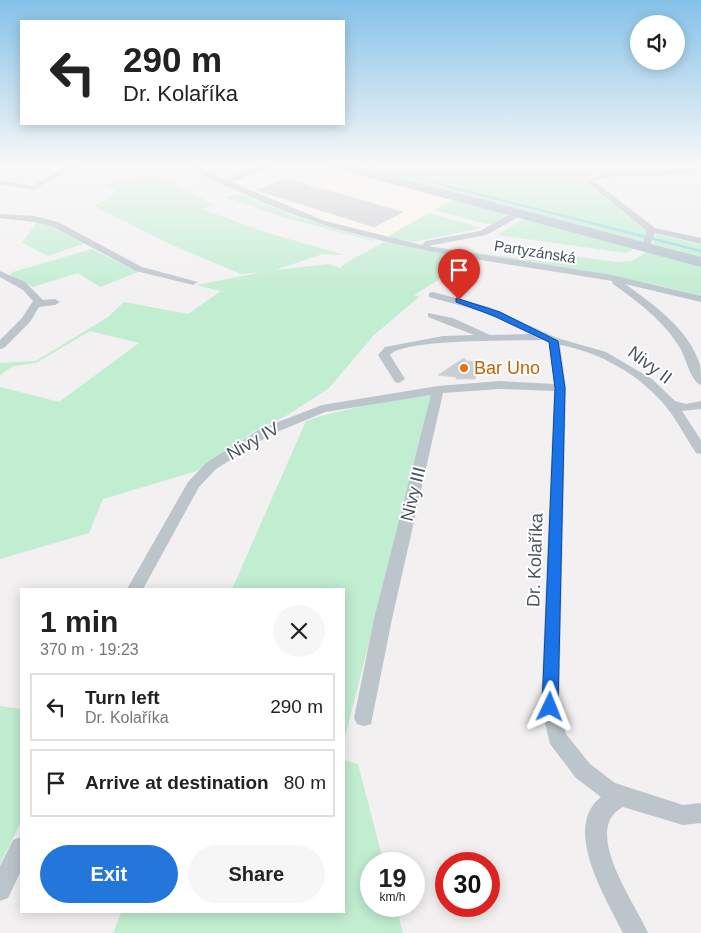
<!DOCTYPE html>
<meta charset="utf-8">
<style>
:root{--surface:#fff;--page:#f6f6f6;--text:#222;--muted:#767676;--line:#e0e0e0;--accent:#2376da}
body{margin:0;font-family:Arial,sans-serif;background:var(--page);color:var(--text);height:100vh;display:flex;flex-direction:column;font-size:19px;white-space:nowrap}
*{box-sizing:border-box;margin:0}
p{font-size:16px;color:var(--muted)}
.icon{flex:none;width:28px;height:28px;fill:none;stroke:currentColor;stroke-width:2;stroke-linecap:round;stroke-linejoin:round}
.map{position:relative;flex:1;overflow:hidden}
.drawer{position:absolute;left:20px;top:588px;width:325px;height:325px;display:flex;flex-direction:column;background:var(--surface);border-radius:0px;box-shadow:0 2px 12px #0003}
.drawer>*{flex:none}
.hud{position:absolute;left:20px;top:20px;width:325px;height:105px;border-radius:0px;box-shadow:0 2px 12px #0003;background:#fff;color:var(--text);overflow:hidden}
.tools{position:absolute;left:630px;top:15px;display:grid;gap:10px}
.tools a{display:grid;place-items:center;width:55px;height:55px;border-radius:50%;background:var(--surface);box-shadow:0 2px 12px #0003;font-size:25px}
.speed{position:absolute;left:360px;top:852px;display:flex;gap:10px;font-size:25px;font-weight:700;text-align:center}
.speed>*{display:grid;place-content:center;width:65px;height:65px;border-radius:50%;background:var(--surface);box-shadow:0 2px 12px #0003;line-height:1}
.speed small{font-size:12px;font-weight:400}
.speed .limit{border:8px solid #d22;background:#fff;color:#111}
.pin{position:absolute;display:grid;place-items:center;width:42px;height:42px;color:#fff;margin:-51px -21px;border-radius:50% 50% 50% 0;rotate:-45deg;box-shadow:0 0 5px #0007}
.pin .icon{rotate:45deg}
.me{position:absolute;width:55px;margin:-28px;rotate:2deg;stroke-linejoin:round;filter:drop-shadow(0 0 4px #0008)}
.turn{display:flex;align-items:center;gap:18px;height:105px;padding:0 20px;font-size:22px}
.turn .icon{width:65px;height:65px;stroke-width:2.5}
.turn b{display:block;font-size:35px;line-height:42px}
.round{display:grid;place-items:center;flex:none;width:52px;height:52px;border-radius:26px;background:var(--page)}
.overview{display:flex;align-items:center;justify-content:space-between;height:85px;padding:0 20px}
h1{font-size:30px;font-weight:600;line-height:38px}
.button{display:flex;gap:10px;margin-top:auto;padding:10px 20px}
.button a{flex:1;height:58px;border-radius:30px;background:var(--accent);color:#fff;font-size:20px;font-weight:600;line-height:58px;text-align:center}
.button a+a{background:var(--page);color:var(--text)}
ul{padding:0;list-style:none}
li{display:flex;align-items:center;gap:15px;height:68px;margin:0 10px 8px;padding:0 10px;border:2px solid var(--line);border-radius:0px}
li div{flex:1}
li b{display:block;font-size:19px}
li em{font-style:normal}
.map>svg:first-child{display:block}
.commercial{fill:#fbf6eb}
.green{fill:#c1edd1}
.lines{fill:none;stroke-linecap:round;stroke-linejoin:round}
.stream{stroke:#91d7e8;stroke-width:2.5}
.building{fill:#cacdd2;stroke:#d4d6db}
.minor{fill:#bcc5cc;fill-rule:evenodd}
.primary{fill:#b1c0cd;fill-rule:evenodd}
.route{fill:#1a73e8;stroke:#114b97}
.food-dot{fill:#e8710a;stroke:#fff;stroke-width:2}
.labels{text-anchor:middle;stroke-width:4;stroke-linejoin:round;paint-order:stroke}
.far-street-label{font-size:15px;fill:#49545d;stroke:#fff}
.street-label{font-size:18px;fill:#49545d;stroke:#fff}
.food-label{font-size:18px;fill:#c56008;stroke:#fff;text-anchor:start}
</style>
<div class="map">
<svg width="701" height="933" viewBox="0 0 701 933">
<rect width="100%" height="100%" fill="#f2f0f0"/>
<path class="commercial" d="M263 165H322L453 199 387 237 339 225 304 214 245 190 226 180Z"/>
<path class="green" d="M349 165H700L670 171 614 172 581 179 648 232 644 242Z
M154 174 214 205 201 209 265 232 344 255 323 254 275 270 330 264 340 268C354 256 370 251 385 241L472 259 414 295 419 297 374 335 329 388 286 416 251 433 197 471 103 499 89 533 0 559V387L59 402 139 343 90 331 36 363 13 366 0 375V363L36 361 108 317 124 302 188 314 221 291 196 285 262 272 241 274 172 245 95 206 117 191 103 186Z
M241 194 294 216 374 240 373 241 286 218 225 197Z
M453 199 507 213 506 216 492 224H486L434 210Z
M429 213 481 228 414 242 387 237Z
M526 217 637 247 626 253 497 235Z
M38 221 49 224 86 243 48 256 22 243Z
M656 234 701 245V257L653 244Z
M92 249 138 272 100 287 78 273 33 287 10 275 13 272Z
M455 250 554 263 558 254 616 262 632 261 648 251 701 267V296C620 274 537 264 454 251Z
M432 395 344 741V589H232L306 421C347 407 388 401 432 395Z
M0 706 21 709V822L0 864Z
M344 760 358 764 384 864H371V906H396L403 933H113L122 911H344Z"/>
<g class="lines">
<path class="stream" d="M364 165 701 251"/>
</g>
<path class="building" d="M286 179 403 212 374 227 256 190Z
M464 358 466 361 480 362 475 379H456V377L438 375Z"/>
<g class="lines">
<path class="minor" d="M69 165H79L33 190 0 184V180L32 186Z
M188 165H198L225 179 263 165H274L231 182 325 221 422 245 426 241 480 231 516 211H522V215L486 235 428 246 612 275 701 296V302L625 284C653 304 690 330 700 365 701 371 701 379 701 385 691 382 686 358 680 348 664 321 638 302 613 284L612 281C489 260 364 249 249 196 229 187 205 179 188 165Z
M701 166V170C666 180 629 170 594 181L655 228 701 238V244L655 233 649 249H643L642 247 647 231 584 180 616 172 673 171Z
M0 214 34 216 58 222 142 267 198 282 193 285 136 271 52 226 34 222 0 218Z
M0 271 25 282 43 300 55 299 60 302 55 305 39 307 30 322 4 348 0 349V340L22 318 33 301 23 290 0 277Z
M433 292 489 307 557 338 606 352 652 379 675 401 686 404 701 401V409L682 411 701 440V454L696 453C686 438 678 422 667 408 642 376 600 352 560 345L566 388 559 707 566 734 590 764 615 783 683 805 701 803V823L683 825 623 807C580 829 636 904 648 933H623C607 900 561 828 601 797L576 778 550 744 541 707 554 391 500 389 443 393 392 619 371 724 364 726 357 724 354 718 374 619 431 395 325 412 270 435 216 469 199 487 143 589H127L188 482 206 463 260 429 322 405 438 386 500 381 554 384 549 343 543 340C517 341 404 338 390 355L405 379 399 383 395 382 378 355 385 347 443 336 474 335 428 317V313L453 318 490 335 530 334 481 311 429 297V293Z
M21 837V871L8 898 0 901V866L13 840Z"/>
<path class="primary" d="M331 165H351L701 257V267L333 168Z"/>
</g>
<linearGradient id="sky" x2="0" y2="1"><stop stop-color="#85c2e8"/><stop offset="0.56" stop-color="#f9f8f8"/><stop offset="1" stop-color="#f9f8f8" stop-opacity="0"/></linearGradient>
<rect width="701" height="296" fill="url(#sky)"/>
<path class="route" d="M456 298 500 312 558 341 565 388 558 707 556 712 550 714 544 712 542 707 555 388 549 342 494 316 456 302Z"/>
<circle class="food-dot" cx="464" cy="368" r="5"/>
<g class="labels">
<g class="far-street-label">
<text transform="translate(535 252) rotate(9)" y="5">Partyzánská</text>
</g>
<g class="street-label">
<text transform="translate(650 365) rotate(37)" y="6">Nivy II</text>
<text transform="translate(253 441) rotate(-30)" y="6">Nivy IV</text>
<text transform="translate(413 494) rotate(-76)" y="6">Nivy III</text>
<text transform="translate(535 560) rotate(-88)" y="6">Dr. Kolaříka</text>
</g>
<g class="food-label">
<text x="474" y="374">Bar Uno</text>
</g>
</g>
</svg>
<div class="tools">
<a><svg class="icon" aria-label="sound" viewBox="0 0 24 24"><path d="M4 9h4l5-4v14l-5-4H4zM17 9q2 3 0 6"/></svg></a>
</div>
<div class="speed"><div>19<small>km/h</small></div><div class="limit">30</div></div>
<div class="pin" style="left:459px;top:300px;background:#d93025"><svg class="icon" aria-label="arrive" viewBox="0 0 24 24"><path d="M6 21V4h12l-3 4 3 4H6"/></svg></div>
<svg class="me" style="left:550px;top:707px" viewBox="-20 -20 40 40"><path d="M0-17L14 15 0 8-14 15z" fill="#1a73e8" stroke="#fff" stroke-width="4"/></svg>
<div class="hud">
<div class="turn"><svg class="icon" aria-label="left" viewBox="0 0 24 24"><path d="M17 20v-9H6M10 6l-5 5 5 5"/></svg><div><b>290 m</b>Dr. Kolaříka</div></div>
</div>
<section class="drawer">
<div class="overview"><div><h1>1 min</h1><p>370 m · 19:23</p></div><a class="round"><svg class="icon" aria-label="close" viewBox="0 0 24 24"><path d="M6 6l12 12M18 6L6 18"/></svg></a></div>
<ul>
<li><svg class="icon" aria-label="left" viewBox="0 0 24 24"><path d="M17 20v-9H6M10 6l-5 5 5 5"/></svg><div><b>Turn left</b><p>Dr. Kolaříka</p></div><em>290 m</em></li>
<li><svg class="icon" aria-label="arrive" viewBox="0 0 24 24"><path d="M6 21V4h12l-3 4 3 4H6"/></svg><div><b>Arrive at destination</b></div><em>80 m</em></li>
</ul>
<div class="button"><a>Exit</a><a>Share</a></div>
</section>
</div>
